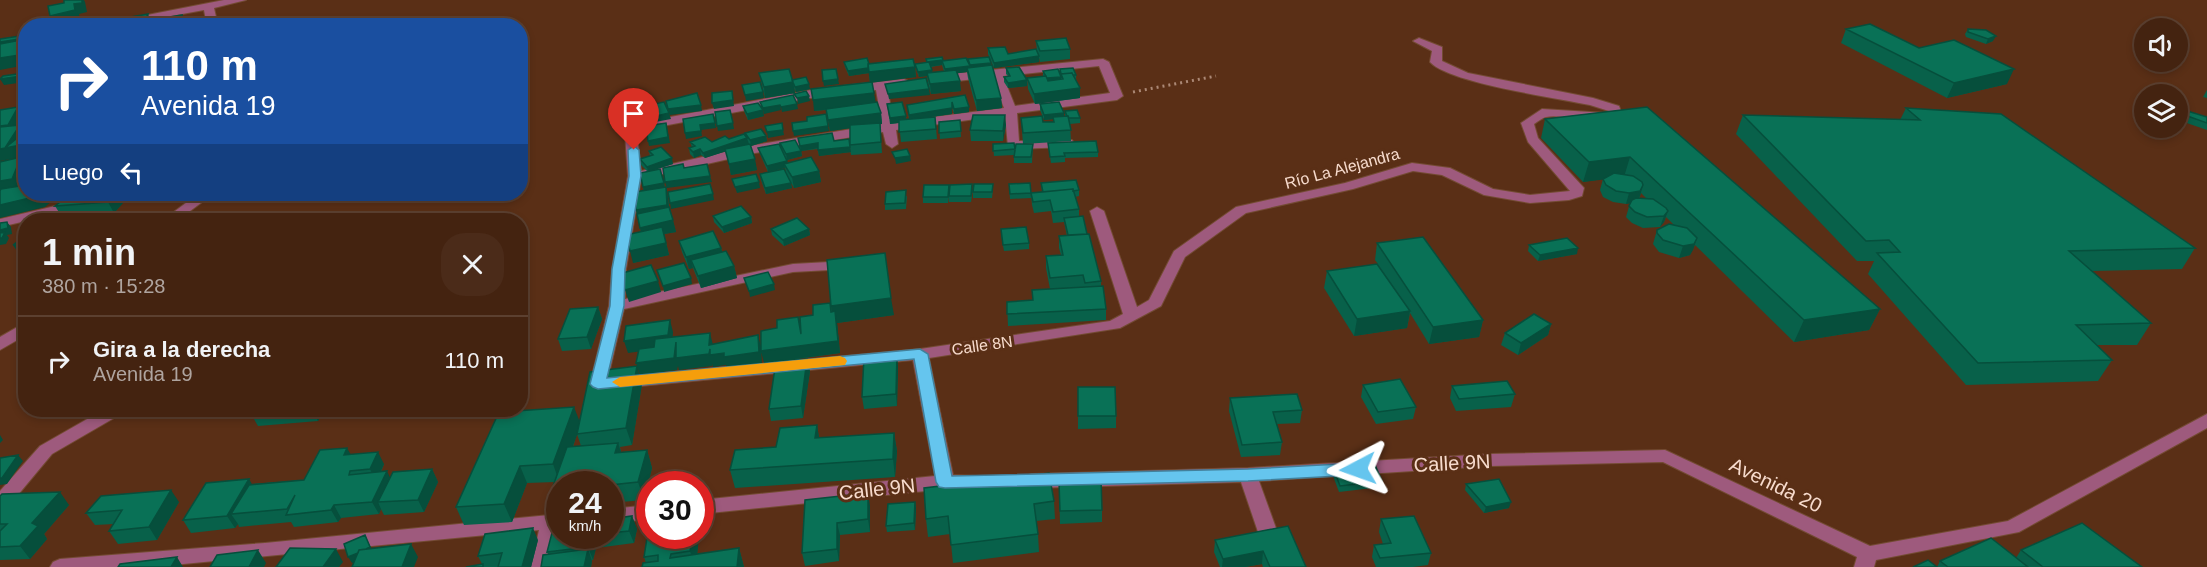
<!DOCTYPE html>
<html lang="es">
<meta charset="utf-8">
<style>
:root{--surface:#442310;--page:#4b2b19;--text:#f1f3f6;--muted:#afa49f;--line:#5c4030}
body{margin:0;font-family:Arial,sans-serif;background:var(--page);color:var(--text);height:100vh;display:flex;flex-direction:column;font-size:22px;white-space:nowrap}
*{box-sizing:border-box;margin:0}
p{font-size:20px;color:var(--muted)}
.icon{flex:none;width:33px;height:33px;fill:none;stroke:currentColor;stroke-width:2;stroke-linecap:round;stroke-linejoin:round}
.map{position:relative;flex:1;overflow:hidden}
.details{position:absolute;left:18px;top:213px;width:510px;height:204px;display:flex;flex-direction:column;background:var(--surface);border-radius:24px;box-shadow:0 3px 9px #0003,0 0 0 2px var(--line)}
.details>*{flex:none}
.hud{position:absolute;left:18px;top:18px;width:510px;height:183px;border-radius:24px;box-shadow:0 3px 9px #0003,0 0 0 2px var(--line);background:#1a4fa0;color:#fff;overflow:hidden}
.buttons{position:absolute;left:2134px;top:18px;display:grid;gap:12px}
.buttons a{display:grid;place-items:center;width:54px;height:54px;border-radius:50%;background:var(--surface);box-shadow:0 3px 9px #0003,0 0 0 2px var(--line);font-size:30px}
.speed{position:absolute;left:546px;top:471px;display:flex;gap:12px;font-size:30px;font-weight:700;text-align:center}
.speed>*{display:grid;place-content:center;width:78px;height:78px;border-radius:50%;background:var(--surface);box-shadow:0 3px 9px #0003,0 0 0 2px var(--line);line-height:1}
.speed small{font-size:15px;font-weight:400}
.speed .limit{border:9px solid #d22;background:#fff;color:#111}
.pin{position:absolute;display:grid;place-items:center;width:51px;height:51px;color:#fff;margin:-62px -26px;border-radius:50% 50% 50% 0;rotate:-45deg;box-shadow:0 0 6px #0007}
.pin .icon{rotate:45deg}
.me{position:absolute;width:66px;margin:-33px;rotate:266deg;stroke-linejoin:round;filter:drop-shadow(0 0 4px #0008)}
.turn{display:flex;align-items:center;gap:21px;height:126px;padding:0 24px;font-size:27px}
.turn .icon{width:78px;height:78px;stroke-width:2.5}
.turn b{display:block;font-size:42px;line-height:51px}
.then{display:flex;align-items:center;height:57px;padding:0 24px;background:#0003;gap:12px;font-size:22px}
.round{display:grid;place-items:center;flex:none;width:63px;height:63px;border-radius:24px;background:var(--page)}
.head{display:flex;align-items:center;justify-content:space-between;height:102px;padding:0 24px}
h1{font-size:36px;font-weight:600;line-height:45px}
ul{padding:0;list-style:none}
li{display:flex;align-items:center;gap:18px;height:90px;padding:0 24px;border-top:2px solid var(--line)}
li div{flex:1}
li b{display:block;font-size:22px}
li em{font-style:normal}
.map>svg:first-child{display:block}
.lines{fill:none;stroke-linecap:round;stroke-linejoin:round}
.minor-casing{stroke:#734b33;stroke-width:2}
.path{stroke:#ab8875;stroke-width:3;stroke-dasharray:2 4;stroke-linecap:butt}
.minor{fill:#9e5a7d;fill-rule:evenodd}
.wall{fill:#08614a;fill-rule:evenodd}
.shaded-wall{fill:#064f3c}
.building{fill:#097156;stroke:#064f3c;stroke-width:1.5}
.route{fill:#65c5ee;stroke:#42809b;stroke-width:1.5}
.slow{fill:#f59e0b}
.labels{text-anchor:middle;stroke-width:6;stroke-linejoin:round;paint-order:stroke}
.street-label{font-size:16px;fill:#f7dbcd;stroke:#5a2f16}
.near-street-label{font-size:20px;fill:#f7dbcd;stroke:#5a2f16}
</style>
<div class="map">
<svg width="2207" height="567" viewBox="0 0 2207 567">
<rect width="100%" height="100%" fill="#5a2f16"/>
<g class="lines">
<g class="minor-casing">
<path id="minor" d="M224 0H246L214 8 218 26H207L204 10 117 26H91Z
M1419 38 1442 47V61L1468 73 1593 98 1619 106 1622 114C1605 130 1567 113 1546 117 1542 118 1537 122 1534 124L1538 138 1584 188 1582 196 1569 200 1530 203 1484 195 1442 175 1413 171 1353 189 1246 213 1185 257 1161 306 1120 328 929 358 953 475 999 477 1002 482 999 487 945 489 700 514V500L935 476 913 360 598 390 592 388 590 384 609 306 612 269 628 176 625 134 639 123 816 89 904 79 908 81V85L887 88 894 122 1004 108 992 77 940 83 934 79 940 75 1103 59 1109 62 1123 96 1117 100 1017 113 1019 141 1072 140 1074 143 1072 146 1068 147 1016 149 1008 147 1005 115 896 130 898 144 892 148 886 144 883 132 755 153 641 179 626 269 625 299 793 264 847 261 854 265 847 269 793 272 624 309 608 378 920 349 1110 321 1123 314 1090 211 1097 207 1104 211 1137 307 1149 300 1174 251 1236 207 1345 183 1412 163 1450 168 1493 189 1530 195 1570 191 1528 142 1521 123 1542 109 1607 113 1609 111 1590 105C1557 98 1449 83 1430 62L1432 51 1413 41ZM1099 66 1110 93 1015 106 1003 76ZM876 90 882 124 755 145 641 171 637 135 647 129 816 97Z
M26 110V118L0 122V114Z
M198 194H213L178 220H163Z
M68 203 75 207 73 210 0 227V219Z
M26 322V335L0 350V337Z
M103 410H124L121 414 52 454 7 508 0 510V491L40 446Z
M2207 414V428L2019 532 1876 560 1874 567H1854L1857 557 1663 462 1490 466 1259 481 1290 567H1270L1241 482 1032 488 1026 486 1023 481 1026 476 1032 474 1248 468 1490 454 1665 450 1870 546 2008 521Z
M650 505V519L610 523V509Z
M560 514V528L551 567H531L539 530 152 567H50L53 562 60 559 265 543Z"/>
</g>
<path class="path" d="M1133 92 1216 76"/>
<use href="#minor" class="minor"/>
</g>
<path class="wall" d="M1846 29 2007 84 1947 98 1841 43Z
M1968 29 1993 41 1986 44 1966 37 1965 34Z
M1036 41 1070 49V59L1040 62 1039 58V62L994 68 988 54V48L1008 54 1037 51Z
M968 59 991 65 1001 98 1002 108 977 111 968 78 967 72 957 73 961 91 931 94 928 83 927 76 919 77 916 69 915 64 943 61 968 63ZM942 65 944 71 932 73 931 67Z
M844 62 915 67 916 77 872 82 875 102 881 113 882 124H880L882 153 851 155 850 145V128L830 131 826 110 814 111 870 82 869 73 849 76 845 67Z
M1006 68 1027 80V86L1008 88 1004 82V77L1008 76 1006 74Z
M1060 69 1076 75V80L1080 88V98L1035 104 1028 89 1027 78 1043 77V71L1060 74Z
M759 73 792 80 810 89 796 92 794 88 795 93 765 98Z
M2207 90V98L2203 97Z
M965 95 969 107V112L954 114 952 107V114L924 118 935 117 937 139 901 142 899 123 890 124 887 104 906 120 909 119 907 105Z
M1040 104 1064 116H1065V111L1080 118V123L1070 124 1071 141 1023 144 1021 118 1043 122H1053V119L1044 120 1040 110Z
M743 106 764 116 748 120 744 111Z
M1647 107 1880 309 1869 330 1794 342 1695 245 1690 255 1679 258 1659 252 1653 244 1657 230 1674 225 1666 217 1664 222 1660 227 1643 228 1632 223 1626 217 1630 203 1626 204 1613 202 1603 197 1600 190 1603 179 1583 182 1541 138 1545 119ZM1641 193 1647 199H1639Z
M1906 108 2195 248 2182 269 2092 271 2151 323 2137 345H2097L2112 360 2098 381 1966 385 1868 274 1874 261H1857L1736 134 1743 115 1900 120Z
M2179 113 2207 117V130L2178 120Z
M960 120 961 137 940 139 939 122Z
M1006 125 1003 141H971L970 130Z
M745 133 766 136 767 141 751 146 757 170 731 175 726 151 705 158 701 155 694 158 690 154 689 148 692 147 690 142H712L745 136Z
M798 138 834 141 849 139 851 152 819 156 818 149 801 151 802 156 787 160 781 149 780 143 800 150Z
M1014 143 1015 153 1033 144 1032 163H1014V155L994 156 993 144Z
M1048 143 1098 152V157L1065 158V162L1051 163Z
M758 148 788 163 819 171 821 182 794 188 790 181 792 188 766 194 761 180 760 174 786 172 785 168 768 172 760 154Z
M649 151 673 164 657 169H660L668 198 669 207 676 232 664 234 669 255 633 263 641 232 636 210 643 190 647 171 641 165 640 159 650 156Z
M1030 183 1031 198 1010 199 1009 184Z
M1041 183 1079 190V196L1075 197 1079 209V216L1101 281V286L1106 309V320L1008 326 1007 302 1032 300 1050 289 1046 268V256L1061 255 1059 248V236H1067L1064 222 1053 223 1051 211 1034 213 1032 205 1031 193 1042 192Z
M950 190H973L971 202H949V197L948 203H923V197Z
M993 190 992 198H973V192Z
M77 194H118L123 203 114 213 62 217 55 206 78 195Z
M907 196 906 209 885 210V204Z
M713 216 751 217 752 223 724 233 714 222Z
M771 229H809L810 235 784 246 772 235Z
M1001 235 1029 243V249L1004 251Z
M679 241 721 248 722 252 734 266 737 278 701 288 693 268 689 269 682 252Z
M1377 243 1483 320 1479 337 1429 344 1410 313 1407 328 1354 336 1324 288 1327 271 1378 264 1375 260Z
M1529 245 1577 254 1538 261 1528 251Z
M830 303 832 312 831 306 894 315 837 323 840 353 783 361 810 371 803 418 771 421 769 409 776 362 764 363 801 330 813 315Z
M598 307 602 319 591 349 562 351 558 339Z
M1551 324 1548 335 1518 355 1501 345 1505 333Z
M898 366 897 406 864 409 862 397Z
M642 384 632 445 620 447 621 452 647 450 652 468 644 500 610 503V484H560L559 507 552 489 555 482 527 483 512 522 464 525 456 507 580 422ZM577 434 581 446 573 447Z
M1363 385 1416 407 1413 419 1376 424 1361 397Z
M1452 386 1515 394 1511 407 1456 411 1450 398Z
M1078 387 1116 416V428L1078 429Z
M1230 398 1302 410 1300 423 1277 424 1282 442 1280 455 1241 457 1229 411Z
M254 410H324L318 421 258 426 251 414Z
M817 425 819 438 894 433 897 451 895 477 735 488 730 470Z
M351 455 384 464 381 472 390 478 432 469 438 482 424 512 384 515 381 509 379 514 341 518 338 522 294 527 291 522 239 527 238 524 235 528 191 533 183 520 252 484 304 480Z
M1334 470 1382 481 1381 487 1339 492 1333 476Z
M1059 482 1102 510V522L1060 524Z
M1466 484 1509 508 1484 513 1465 490Z
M0 496 69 505 44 534 47 539 30 559 0 560Z
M805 500 870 506V532L840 535 839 561 805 566 802 553Z
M1054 501 1055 519 1036 521 1038 534 1039 552 953 563 950 534 928 537 926 519Z
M179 502 157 540 118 544 109 531 114 524 95 525 86 513Z
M915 502 916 508 915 530 887 532 886 526Z
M632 516 637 529 634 543 596 548 593 560H592L591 567H541L548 554 547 552 560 536H610V519Z
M1381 519 1431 553 1428 565 1413 567H1376L1372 557 1374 545 1383 544 1379 532Z
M1288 526 1306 567H1263L1262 564 1245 567H1220L1214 552 1215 540Z
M650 536H699L697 554 739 548 744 567H642L646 563 644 557Z
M538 540 531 567H466L482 564 478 556Z
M2021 550 2142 567H1913H1937L1940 561 2016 558Z"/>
<path class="shaded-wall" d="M82 0H84L85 2 87 12 79 14 80 20 55 25 50 16Z
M148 14 150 19 148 25 129 26 128 23Z
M182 15 185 20 182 26H178Z
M115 20 117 26H105Z
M1996 36 1993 41 1986 44 1988 39Z
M26 38V43L0 48V42Z
M26 54V65L0 70V58Z
M1039 56V62L994 68V63Z
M943 60 942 61V65L927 67V62Z
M991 63 992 68 971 70 970 65Z
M970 66V71L967 68V72L945 75V69Z
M915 67 916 77 870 83 868 68Z
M868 68 869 73 849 76 848 71Z
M2014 69 2007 84 1947 98 1954 83Z
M932 70 933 76 927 73V76L919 77 918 72Z
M24 73 26 75 25 82 4 85 0 79Z
M1061 77V82L1046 83V78Z
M838 79 839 84 824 86 823 81Z
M1027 80V86L1008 88V83Z
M960 81 961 91 931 94 930 84Z
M793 82 795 93 765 98 764 87Z
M809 84 810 89 796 92 795 87Z
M1080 88V98L1035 104 1034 94Z
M929 89 930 95 889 99 888 94Z
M732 91 734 106 714 109 712 103Z
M763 92 764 98 746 101 745 95Z
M874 93 876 104 814 111 813 100Z
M809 96 810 101 798 104 797 98Z
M1001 98 1002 108 977 111 976 100Z
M797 104 798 109 782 112 781 107Z
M701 105 702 111 670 115 668 109Z
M780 105 781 110 764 114 763 108Z
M18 107 24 117 20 125 26 134V156L21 157 26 164V183H22V182L19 190 0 194V181L21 157 0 161V126Z
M969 107V112L954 114V109Z
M952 108V114L909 120V115Z
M763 110 764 116 748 120 747 114Z
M669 113 671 119 650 123 648 118Z
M881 113 882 124H880L882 153 880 124 830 131 828 120Z
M1064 113V118L1044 120V115Z
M713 114 716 128 701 130 702 136 686 139 685 133 700 125Z
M1005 115 1006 125 1003 141V131Z
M906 116V122L890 124V118Z
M666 123 670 143 649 146 648 141Z
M733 123 734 129 718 131 717 126Z
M26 124V134L20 125Z
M828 126 829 131 794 136 793 131Z
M783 130 784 135 768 138 767 132Z
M766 136 767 141 751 146 750 140Z
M747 138 749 144 705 158 703 153Z
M818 143 819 148 801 151 802 156 787 160 786 154 801 151 800 146Z
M850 147 851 152 819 156 818 150Z
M700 149 701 155 694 158 693 152Z
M910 156 911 161 896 164 895 158Z
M1630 157 1624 177 1583 182 1589 162Z
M672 158 673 164 648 172 647 167Z
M755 159 757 170 731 175 729 164Z
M787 161 788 167 784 164 785 168 768 172 767 166Z
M819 171 821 182 794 188 792 177Z
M710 176 712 182 667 188 665 182Z
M759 182 760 188 737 193 735 187Z
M664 183 665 189 644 193 643 187Z
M791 183 792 188 766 194 765 188Z
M1643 185 1640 196 1636 202 1626 204 1629 193Z
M666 187 668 198 670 216 639 221 636 210Z
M41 194H60L45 207 0 218V205Z
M115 194H118L123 203 114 213 108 202Z
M713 194 714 200 671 209 670 203Z
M1668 211 1664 222 1660 227 1664 216Z
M751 217 752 223 724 233 722 227Z
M673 220 676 232 664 234 669 255 633 263 630 251 643 239 640 228Z
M7 222 11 227 12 234 7 235 9 238 6 244 0 245V230Z
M809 229 810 235 784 246 783 240Z
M1697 238 1693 250 1690 255 1679 258 1683 246Z
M26 243V249L17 251 13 245Z
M721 248 724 259 691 260 693 268 689 269 686 257Z
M1578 248 1577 254 1538 261 1540 255Z
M734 266 737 278 701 288 698 276Z
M691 278 692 284 664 292 663 286Z
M658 281 661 292 629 302 625 290Z
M774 284 775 290 750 297 749 291Z
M891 298 894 315 837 323 840 353 764 363 761 351 803 345 834 323 831 306Z
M598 307 602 319 591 349 587 337Z
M1880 309 1869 330 1794 342 1804 320Z
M1410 311 1407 328 1354 336 1357 319Z
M670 320 673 332 672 347 628 353 624 341Z
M1483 320 1479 337 1429 344 1433 327Z
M1551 324 1548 335 1518 355 1521 343Z
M710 333 713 345 758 335 761 347 762 364 727 369 726 365 713 367 712 364V366L679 370 678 366 677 370 640 375 636 363 676 342 709 345Z
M897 354 898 366 897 406 896 394Z
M807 359 810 371 803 418 801 406Z
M637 366 642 384 632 445 626 428Z
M574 407 581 425 559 481 553 464Z
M312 410H324L318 421Z
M817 425 820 443 815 438Z
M894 433 897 451 895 477 893 459Z
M0 435 3 440 0 443Z
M618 443 624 461 615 453Z
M347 448 354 460 344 455Z
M647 450 652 468 644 500 638 482Z
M378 452 384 464 376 482 370 469Z
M18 455 23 461 7 484 0 485V478Z
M520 466 527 483 512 522 504 504Z
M432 469 438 482 424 512 418 500Z
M387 471 393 484 378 502 381 509 379 514 372 502Z
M249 479 256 491 231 514 238 524 235 528 227 516Z
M171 490 179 502 157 540 149 527Z
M60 492 69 505 44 534 47 539 30 559 20 546 32 523Z
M868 493 870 506V532L868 519Z
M915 502 916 508 915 530 914 523Z
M1511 502 1509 508 1484 513 1486 507Z
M334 505 341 518 338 522 331 510Z
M632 516 637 529 634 543 629 531Z
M837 523 840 535 839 561 837 549Z
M533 528 538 540 531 567H522Z
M365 535 374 554 352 563 348 557Z
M591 536 596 548 593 560 588 547Z
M692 536H699L696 567H695L690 551Z
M411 544 418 557 414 567H402Z
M739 548 744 567H737Z
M336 549 343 562 339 567H323Z
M588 549 592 561 591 567H584Z
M258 550 266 563 264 567H249Z
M1263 551 1262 564 1245 567H1222L1223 559Z
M177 557 183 567H171Z"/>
<path class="building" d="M64 0H82V3L74 4 75 10 50 16 48 6 64 3Z
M148 14 145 20 128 23 131 17Z
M182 15 178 26H167L170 17Z
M115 20 112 25 95 26 98 22Z
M1870 24 1919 48 1954 40 2014 69 1954 83 1846 29Z
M1968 29 1986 30 1996 36 1988 39 1968 32Z
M26 35V38L0 42V39Z
M1066 38 1070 49 1040 51 1036 41Z
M26 39V54L0 58V44Z
M1005 47 1008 54 1036 49 1039 56 994 63 988 48Z
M942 57 943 60 927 62 926 59Z
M989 57 991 63 970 65 968 59Z
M867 58 869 64H868V68L848 71 844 62Z
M966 58 970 66 945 69 942 61Z
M913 59 915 67 869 72 868 64Z
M929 62 932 70 918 72 915 64Z
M992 65 1001 98 976 100 967 68Z
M1019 67 1027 80 1008 83 1004 77 1010 76 1006 68Z
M1073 68 1076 75H1073L1072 73 1061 74 1060 69Z
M789 69 793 82 764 87 759 73Z
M836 69 838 79 823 81 822 70Z
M1058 69 1061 77 1047 78 1043 71Z
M956 70 960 81 930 84 927 73Z
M24 73 22 76 0 79 3 76Z
M1072 73 1080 88 1034 94 1027 78 1046 76 1048 81 1063 79 1061 74Z
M806 77 809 84 795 87 792 80Z
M926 78 929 89 888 94 885 84Z
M760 82 763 92 745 95 742 85Z
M872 82 874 93 813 100 811 89Z
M732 91 733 100 712 103V93Z
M806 91 809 96 797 98 794 94Z
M697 93 701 105 668 109 666 101Z
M793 95 797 104 781 107 780 105 763 108 760 102Z
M965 95 969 107 954 109 952 102V108L909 115 907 105Z
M664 102 669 113 648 118 644 106Z
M877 102 881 113 828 120 826 109Z
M902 102 906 116 890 118 887 104Z
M1059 102 1064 113 1044 115 1040 104Z
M758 103 763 110 747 114 743 106Z
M18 107 8 125 0 126V110Z
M1647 107 1880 309 1804 320 1630 157 1589 162 1545 119Z
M1906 108 2001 114 2195 248 2069 251 2151 323 2076 325 2112 360 1978 363 1877 253 1900 252 1889 240 1866 241 1743 115 1920 120Z
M730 110 733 123 717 126 715 112Z
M1077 110 1080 118H1069L1068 116H1067L1065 111Z
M2184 110 2207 117V123L2179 113Z
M26 112V124L20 125Z
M713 114 715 123 700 125 701 131 685 133 683 119Z
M826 114 828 126 793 131 792 123 807 121V117Z
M973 115H1005L1003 131 970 130Z
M1042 116 1043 122H1054L1053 117 1068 116 1071 130 1023 133 1021 118Z
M935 117 936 129 899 132V120Z
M960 120 961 131 939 133V122Z
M666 123 668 137 648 141 646 126Z
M782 123 783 130 767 132 765 126Z
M880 123 881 142 850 145V125Z
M20 125 5 148 0 149V127Z
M761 129 766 136 750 140 745 133Z
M26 131V144L5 148Z
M832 133 834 141 849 139 850 147 818 150V143L800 146 798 138Z
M744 134 747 138 703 153 700 149 693 152 689 148 695 146 690 142 705 137 712 142 725 136 729 139Z
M795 140 801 151 786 154 780 143Z
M1096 141 1098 152 1064 153 1065 156 1050 157 1048 143Z
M1014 143 1015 149 993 151V144Z
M750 144 755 159 729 164 725 149Z
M779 144 787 161 767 166 758 148Z
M1016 144H1033L1031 157H1014Z
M661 147 672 158 647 167 640 159 653 155 649 151Z
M907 149 910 156 895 158 892 152Z
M21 157 12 179 0 181V162Z
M811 157 819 171 792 177 784 164Z
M683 164 684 168 707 164 710 176 665 182 663 168Z
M26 165V176L19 178Z
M660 169 664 183 643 187 640 173Z
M784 169 791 183 765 188 760 174Z
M1614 173 1633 176 1642 182 1643 185 1640 191 1629 193 1616 191 1606 185 1603 179Z
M756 174 759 182 735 187 732 179Z
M1076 180 1079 190 1073 191V189L1043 192 1041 183Z
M1030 183 1031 193 1010 194 1009 184Z
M710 184 713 194 670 203 668 192Z
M972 184 971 196H949L950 185Z
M974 184H993L992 192H973Z
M26 185V194H41L38 196 0 205V191L1 189Z
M924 185H949L948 197H923Z
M666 187 667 205 636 210 635 192Z
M1073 189 1079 209 1053 212 1050 200 1033 202 1031 193Z
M906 190 905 203 885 204 886 192Z
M91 194H115L108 202 55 206 69 195Z
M1636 198 1653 199 1666 208 1668 211 1664 216 1647 217 1635 212 1629 206 1632 200Z
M741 206 751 217 722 227 713 216Z
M669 207 673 220 640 228 637 214Z
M1083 216 1087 234 1068 235 1064 218Z
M797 218 809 229 783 240 771 229Z
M7 222 8 228 0 230V223Z
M1669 224 1687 228 1697 238 1694 244 1683 246 1663 240 1657 233V230Z
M662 227 666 243 630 251 626 235Z
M1026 227 1029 243 1003 245 1001 229Z
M713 231 721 248 686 257 679 241Z
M5 232 2 238H0V233Z
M1089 234 1101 281 1085 283 1083 275 1050 278 1046 256 1063 255 1059 236Z
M26 235V243L13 245Z
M1423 237 1483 320 1433 327 1377 243Z
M1567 238 1578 248 1540 255 1529 245Z
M726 251 734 266 698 276 691 260Z
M885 253 891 298 831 306 827 260Z
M684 263 691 278 663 286 657 270Z
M1377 264 1410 311 1357 319 1327 271Z
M651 265 658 281 625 290 619 274Z
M768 272 774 284 749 291 744 278Z
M1103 286 1106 309 1007 314V302L1033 300 1032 290Z
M830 303 831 312 835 311 838 341 761 351V331L777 328V320L798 317 801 334 800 317 813 315V305Z
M598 307 587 337 558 339 570 309Z
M1534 314 1551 324 1521 343 1505 333Z
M670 320 668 335 624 341 626 326Z
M710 333 709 345 758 335 759 352 724 357V353L710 355V349L709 354 676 358V342L674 358 636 363 639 349 654 347 655 339Z
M897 354 896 394 862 397 864 357Z
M807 359 801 406 769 409 776 361Z
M637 366 626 428 577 434 590 372Z
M1400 379 1416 407 1378 412 1363 385Z
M1507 381 1515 394 1459 399 1452 386Z
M1078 387H1115L1116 416H1078Z
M1297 394 1302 410 1273 412 1282 442 1242 445 1230 398Z
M574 407 553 464 520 466 504 504 456 507 499 412Z
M254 410H302L251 414Z
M817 425 815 438 894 433 893 459 730 470 735 450 776 447 780 428Z
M618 443 615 453 647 450 638 482 610 485 560 484V489H552L567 447Z
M347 448 344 455 378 452 370 469 350 471 349 475 387 471 372 502 334 505 331 510 286 515 295 495 287 509 231 514 249 485 304 480 320 450Z
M18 455 2 478H0V458Z
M1375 465 1382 481 1340 486 1334 470Z
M432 469 418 500 378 502 393 472Z
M1049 473 1054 501 1034 504 1038 534 951 545 948 516 926 519 924 488Z
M249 479 227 516 183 520 206 483Z
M1499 479 1511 502 1486 507 1466 484Z
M1101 480 1102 510 1060 511 1059 482Z
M171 490 149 527 109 531 122 510 86 513 101 496Z
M60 492 32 523 38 526 20 546 0 547V531L7 524H0V496L2 494Z
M868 493V519L837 523V549L802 553 805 500Z
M915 502 914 523 886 526 888 504Z
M632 516 629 531 610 533V519Z
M1414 516 1431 553 1380 558 1374 545 1391 543 1381 519Z
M650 519V536H692L690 551 671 554 670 558 739 548 737 567H642L643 563 658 561V555L644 557Z
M2082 523 2142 567H2043L2021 550Z
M554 525H560V536H591L588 547 547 552Z
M1288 526 1306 567H1270L1263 551 1223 559 1215 540Z
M533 528 522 567H498L502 553 478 556 485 534Z
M365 535 370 547 366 549 359 550 358 553 348 557 344 544Z
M1991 538 2028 567H1948L1940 561Z
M411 544 402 567H352L359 550Z
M290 548 336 549 323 567H276Z
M588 549 584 567H541L543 555Z
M258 550 249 567H210L217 555Z
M177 557 171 567H118L120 564Z
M1928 560 1937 567H1913Z
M483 564V567H466Z"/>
<path class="route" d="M634 146 639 150 641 176 625 269 624 306 607 378 920 349 928 354 952 476 1248 469 1358 463 1364 464 1366 469 1364 473 1358 475 1248 481 945 488 939 487 936 482 914 359 598 389 593 387 590 384 610 306 612 269 629 176 628 150Z"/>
<path class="slow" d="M840 356 845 358 847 361 845 365 620 387 612 382 620 377Z"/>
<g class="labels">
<g class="street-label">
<text transform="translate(1342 168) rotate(-15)" y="6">Río La Alejandra</text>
<text transform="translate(982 345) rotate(-8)" y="6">Calle 8N</text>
</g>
<g class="near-street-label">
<text transform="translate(1452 463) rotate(-3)" y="7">Calle 9N</text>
<text transform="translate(1776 485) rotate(26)" y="7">Avenida 20</text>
<text transform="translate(877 489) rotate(-6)" y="7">Calle 9N</text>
</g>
</g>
</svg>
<div class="buttons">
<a><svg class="icon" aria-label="sound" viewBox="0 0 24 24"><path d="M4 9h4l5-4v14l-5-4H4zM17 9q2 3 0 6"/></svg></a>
<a><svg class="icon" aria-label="layers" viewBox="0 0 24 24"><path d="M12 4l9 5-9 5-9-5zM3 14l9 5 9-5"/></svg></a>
</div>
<div class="speed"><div>24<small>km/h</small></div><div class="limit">30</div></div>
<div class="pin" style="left:634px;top:150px;background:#d93025"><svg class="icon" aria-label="arrive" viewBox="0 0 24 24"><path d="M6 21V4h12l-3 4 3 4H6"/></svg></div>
<svg class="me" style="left:1358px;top:469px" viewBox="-20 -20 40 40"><path d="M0-17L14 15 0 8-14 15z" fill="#65c5ee" stroke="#fff" stroke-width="4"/></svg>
<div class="hud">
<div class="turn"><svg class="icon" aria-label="right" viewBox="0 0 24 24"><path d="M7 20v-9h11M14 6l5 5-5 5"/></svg><div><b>110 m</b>Avenida 19</div></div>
<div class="then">Luego<svg class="icon" aria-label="left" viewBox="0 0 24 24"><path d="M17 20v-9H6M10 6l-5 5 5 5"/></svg></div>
</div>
<section class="details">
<div class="head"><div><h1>1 min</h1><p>380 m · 15:28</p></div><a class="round"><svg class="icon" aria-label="close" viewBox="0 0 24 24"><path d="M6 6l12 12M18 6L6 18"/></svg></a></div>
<ul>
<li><svg class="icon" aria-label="right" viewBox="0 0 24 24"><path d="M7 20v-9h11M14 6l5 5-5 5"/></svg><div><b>Gira a la derecha</b><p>Avenida 19</p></div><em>110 m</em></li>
</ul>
</section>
</div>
